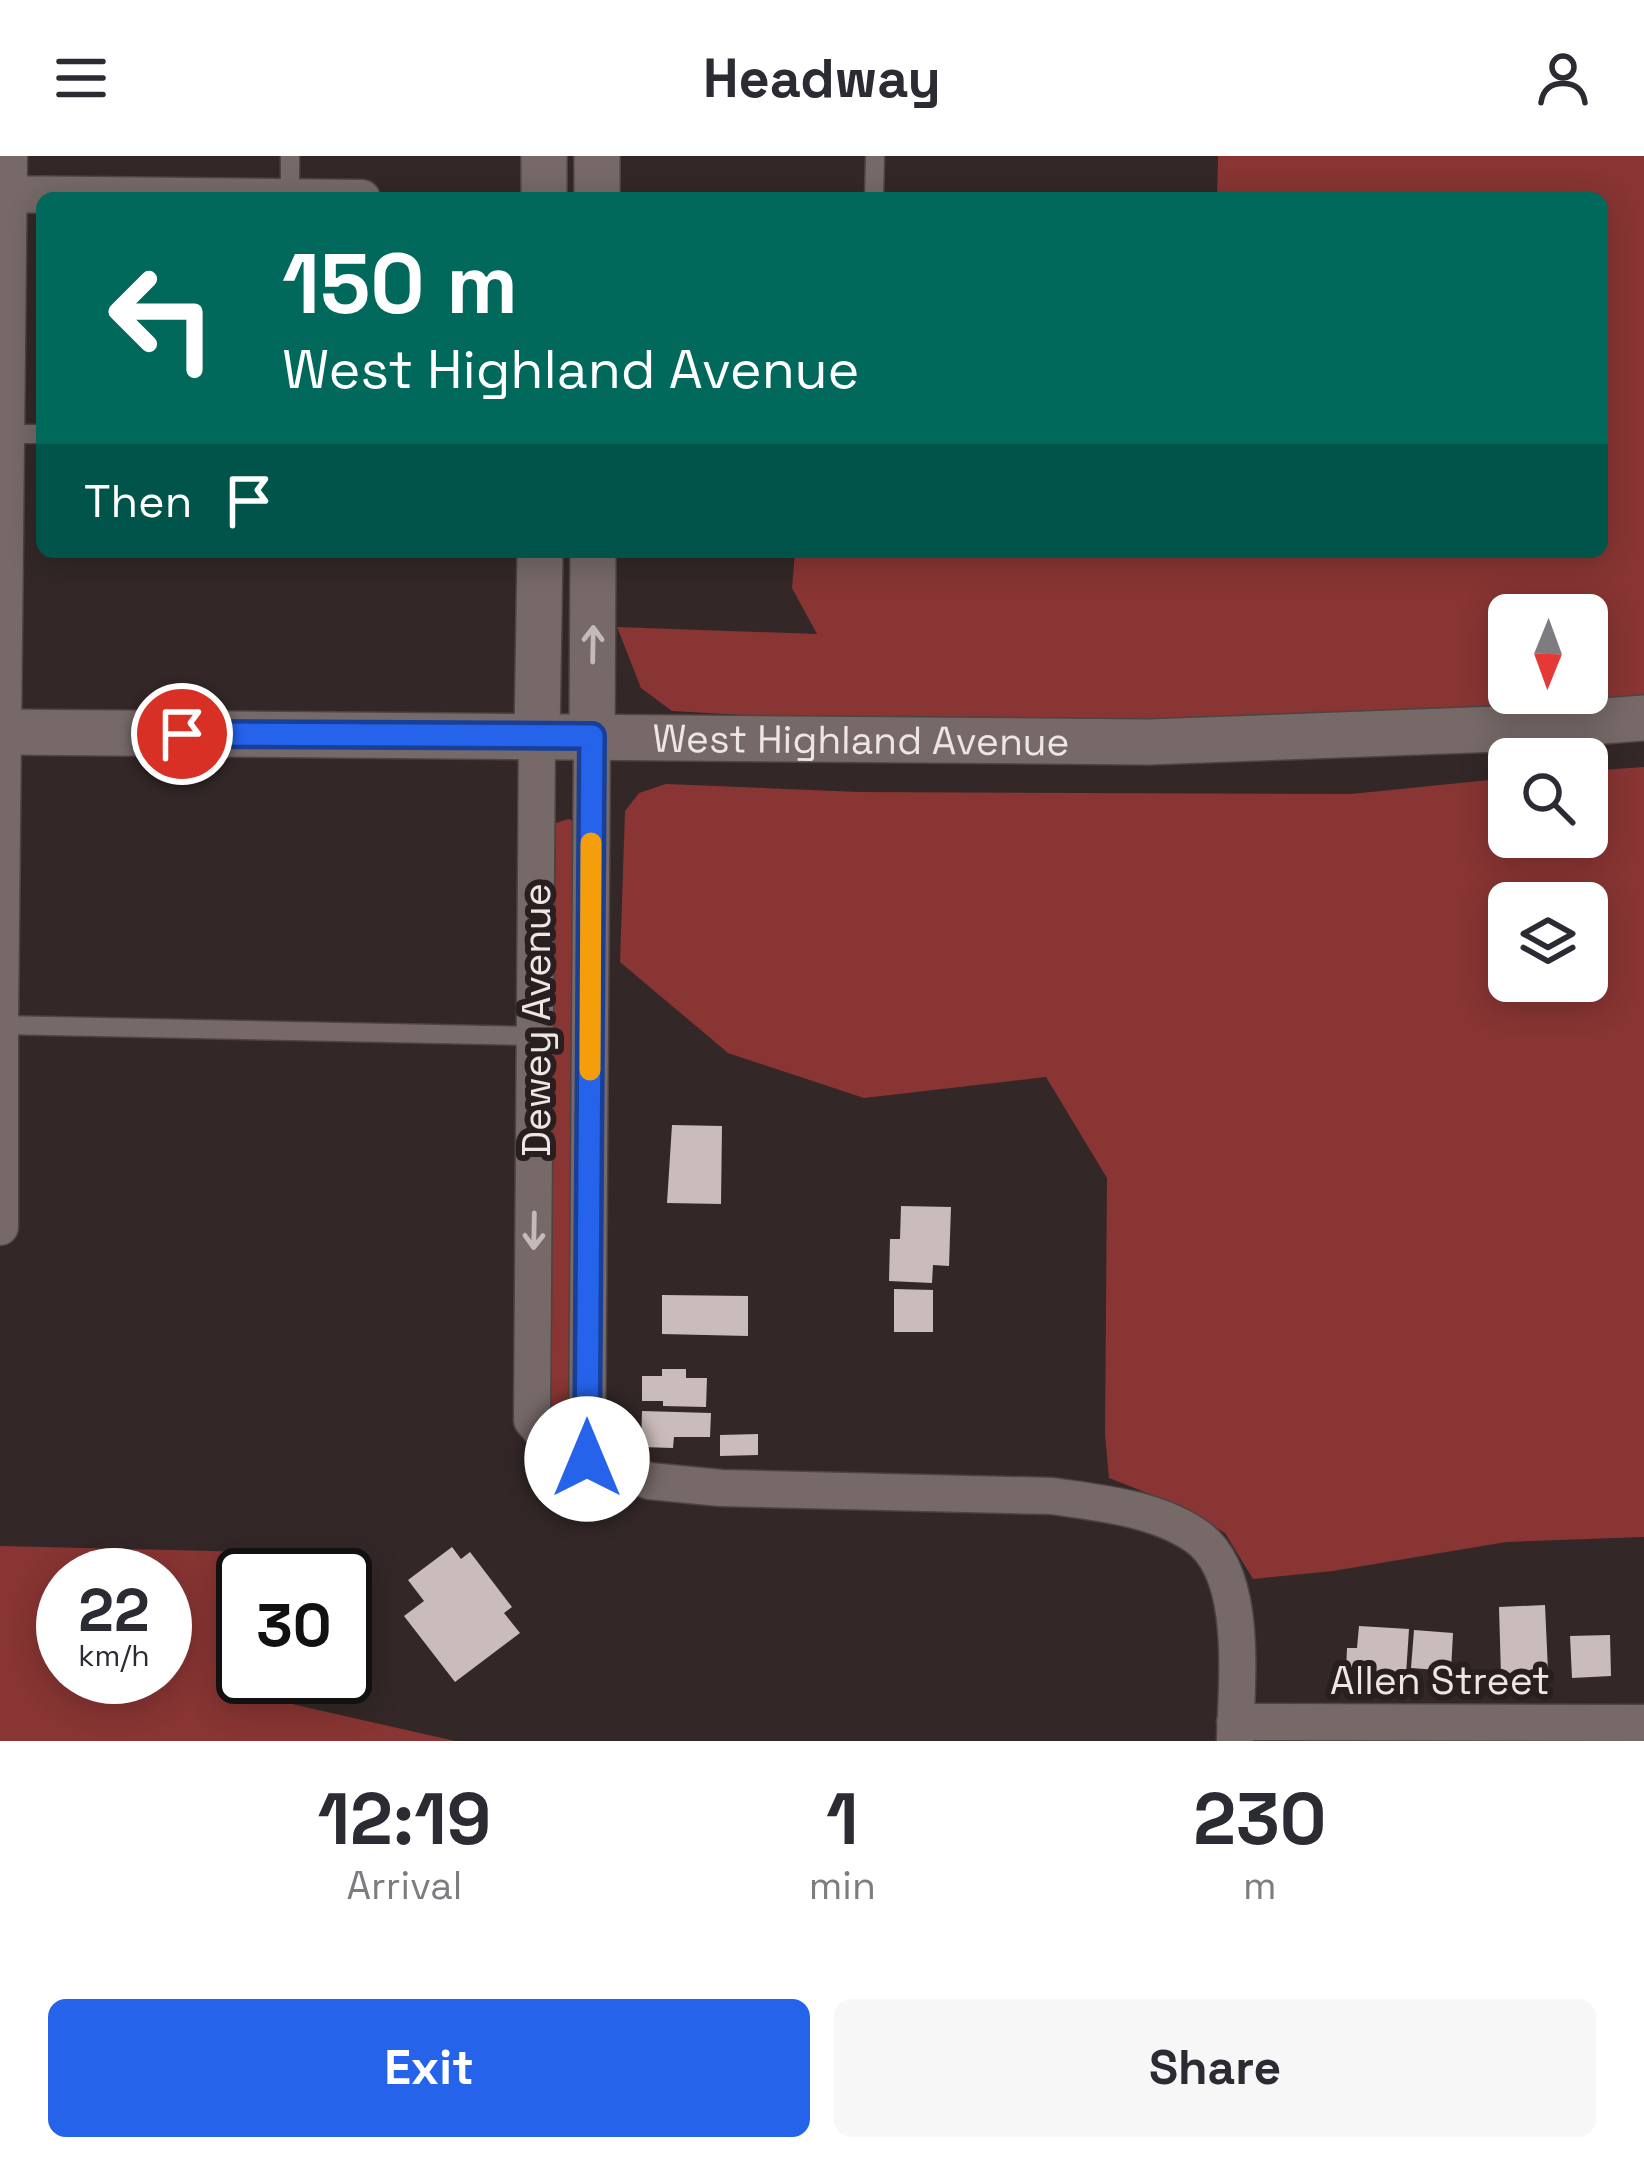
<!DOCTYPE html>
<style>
:root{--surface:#fff;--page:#f7f7f7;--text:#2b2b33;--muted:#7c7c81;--accent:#2563eb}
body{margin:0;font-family:"Space Grotesk",sans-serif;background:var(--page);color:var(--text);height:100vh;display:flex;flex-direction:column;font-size:45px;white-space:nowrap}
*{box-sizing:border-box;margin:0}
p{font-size:39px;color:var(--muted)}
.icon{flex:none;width:66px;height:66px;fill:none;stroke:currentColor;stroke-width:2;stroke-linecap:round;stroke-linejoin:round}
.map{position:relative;height:1585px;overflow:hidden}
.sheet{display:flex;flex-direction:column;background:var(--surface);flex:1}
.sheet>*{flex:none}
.guide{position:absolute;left:36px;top:36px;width:1572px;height:366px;border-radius:18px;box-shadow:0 6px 30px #0003;background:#00695c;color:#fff;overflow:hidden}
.needle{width:78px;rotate:181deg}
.tools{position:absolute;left:1488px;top:438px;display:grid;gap:24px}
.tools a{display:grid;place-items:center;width:120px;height:120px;border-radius:18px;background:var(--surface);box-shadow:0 6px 30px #0003;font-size:60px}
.speed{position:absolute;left:36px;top:1392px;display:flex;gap:24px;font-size:60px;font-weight:700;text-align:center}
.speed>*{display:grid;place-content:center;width:156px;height:156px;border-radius:50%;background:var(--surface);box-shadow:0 6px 30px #0003;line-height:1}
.speed small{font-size:30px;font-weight:400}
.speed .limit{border:6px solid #111;border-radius:18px;background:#fff;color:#111}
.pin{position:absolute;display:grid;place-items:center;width:102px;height:102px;color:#fff;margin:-51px;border:6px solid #fff;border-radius:50%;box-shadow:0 3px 12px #0007}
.me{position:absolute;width:132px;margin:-66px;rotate:0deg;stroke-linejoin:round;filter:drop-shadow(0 0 9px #0008)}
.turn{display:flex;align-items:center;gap:42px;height:252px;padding:0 48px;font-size:54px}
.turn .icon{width:156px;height:156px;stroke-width:2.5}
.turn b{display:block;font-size:84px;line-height:102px}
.then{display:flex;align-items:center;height:114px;padding:0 48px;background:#0003;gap:24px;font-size:45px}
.eta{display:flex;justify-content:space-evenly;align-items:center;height:204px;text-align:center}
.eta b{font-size:72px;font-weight:700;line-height:84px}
.action{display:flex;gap:24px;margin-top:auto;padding:24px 48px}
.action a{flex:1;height:138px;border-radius:18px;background:var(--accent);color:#fff;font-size:48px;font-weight:700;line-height:138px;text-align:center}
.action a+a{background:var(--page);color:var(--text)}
header{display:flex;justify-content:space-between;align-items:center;height:156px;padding:0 48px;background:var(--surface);font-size:54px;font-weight:700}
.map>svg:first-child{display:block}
.green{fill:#883533;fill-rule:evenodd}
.building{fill:#cabcbb}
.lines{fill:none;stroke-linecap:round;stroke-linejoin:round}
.service-casing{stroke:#4d4443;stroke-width:21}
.minor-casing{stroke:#4d4443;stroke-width:39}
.tertiary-casing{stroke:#4d4443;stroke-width:48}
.service{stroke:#766968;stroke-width:18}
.minor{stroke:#766968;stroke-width:36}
.tertiary{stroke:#766968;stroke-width:45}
.oneway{stroke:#c3bab9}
.route-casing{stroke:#184099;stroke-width:30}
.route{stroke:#2563eb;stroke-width:21}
.slow{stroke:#f59e0b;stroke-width:21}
.labels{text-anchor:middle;stroke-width:12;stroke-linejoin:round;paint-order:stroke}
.street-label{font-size:39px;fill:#ede6e5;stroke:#291f1e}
</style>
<header><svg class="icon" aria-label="menu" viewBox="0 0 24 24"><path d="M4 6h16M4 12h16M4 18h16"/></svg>Headway<svg class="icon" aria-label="person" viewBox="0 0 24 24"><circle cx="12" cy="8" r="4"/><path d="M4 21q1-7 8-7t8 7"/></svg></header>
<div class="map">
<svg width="1644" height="1585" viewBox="0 0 1644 1585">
<rect width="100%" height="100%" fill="#332827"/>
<path class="green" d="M1218 0H1644V541L1196 566 952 571 672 555 641 532 617 471 817 478 792 432 795 396H1602V42H1217ZM1509 459H1587V537H1509Z
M1644 611V1381L1506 1386 1333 1415 1253 1423 1225 1377 1180 1350 1109 1322 1105 1278 1107 1022 1046 921 864 942 728 897 620 806 625 655 639 637 666 628 859 636 1351 638 1509 622V681H1587V615ZM1509 747H1587V825H1509Z
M568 663 580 666 571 1245 564 1256H553L548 1247 556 667Z
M0 1390 254 1396V1419H243V1521H252L283 1546 455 1585H0ZM63 1419H165V1521H63Z"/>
<path class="building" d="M672 969 722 970 721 1048 667 1047Z
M901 1050 951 1051 949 1110 933 1109 932 1127 889 1125 890 1083H900Z
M894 1133 933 1134V1176H894Z
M662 1139 748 1140V1180L662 1178Z
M662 1213H686V1222H707L706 1251 663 1250V1245H642V1220H662Z
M642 1255 711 1257 710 1281H674L673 1292 641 1291Z
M758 1278V1299L720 1300V1279Z
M452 1391 461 1403 470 1396 512 1451 504 1457 520 1477 455 1526 404 1460 424 1445 408 1424Z
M1545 1449 1548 1515H1544V1525L1518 1527V1519L1501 1520 1499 1451Z
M1359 1470 1409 1473 1406 1519 1346 1516 1347 1492H1357Z
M1414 1474 1453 1477 1451 1515 1411 1512Z
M1610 1479 1611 1520 1572 1522 1570 1480Z"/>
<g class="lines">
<g class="service-casing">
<path id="service" d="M290 42V0
M874 42 875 0
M5 278H42
M0 869 536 880"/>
</g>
<g class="minor-casing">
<path id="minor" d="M0 38 362 42
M537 580 532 1264 544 1278 564 1293 649 1325 721 1332 1052 1340C1099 1347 1156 1352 1196 1380 1250 1417 1236 1528 1235 1585
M0 865 9 0
M0 872V1071
M587 1303 592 580
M1235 1566 1644 1567"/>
</g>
<g class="tertiary-casing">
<g id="tertiary">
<path d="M544 42V0"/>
<path d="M597 42V0"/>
<path id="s1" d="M0 576 1148 586 1498 573 1644 562"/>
<path d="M537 580 540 396"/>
<path d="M592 580 593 396"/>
</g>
</g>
<use href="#service" class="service"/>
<use href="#minor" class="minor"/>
<use href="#tertiary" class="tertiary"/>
</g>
<defs><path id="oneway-shaft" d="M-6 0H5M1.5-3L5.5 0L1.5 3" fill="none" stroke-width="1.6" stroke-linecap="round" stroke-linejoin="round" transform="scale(3)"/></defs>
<g class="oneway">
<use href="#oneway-shaft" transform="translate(593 488) rotate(-89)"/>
<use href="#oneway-shaft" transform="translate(534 1075) rotate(91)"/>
</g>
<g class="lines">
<g class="route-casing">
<path id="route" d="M182 578 592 580 587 1303"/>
</g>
<use href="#route" class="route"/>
<path class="slow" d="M590 914 591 687"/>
</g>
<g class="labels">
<g class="street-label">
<text dy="14" stroke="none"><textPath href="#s1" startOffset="861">West Highland Avenue</textPath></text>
<text transform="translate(536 864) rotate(-90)" y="14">Dewey Avenue</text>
<text x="1440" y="1538">Allen Street</text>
</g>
</g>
</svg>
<div class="tools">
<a><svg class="needle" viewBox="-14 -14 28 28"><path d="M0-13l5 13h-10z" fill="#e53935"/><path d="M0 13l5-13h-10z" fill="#7c7c81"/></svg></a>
<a><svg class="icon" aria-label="search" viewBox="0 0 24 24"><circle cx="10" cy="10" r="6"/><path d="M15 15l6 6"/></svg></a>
<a><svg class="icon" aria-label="layers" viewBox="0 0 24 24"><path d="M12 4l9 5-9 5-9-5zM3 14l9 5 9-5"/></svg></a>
</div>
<div class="speed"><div>22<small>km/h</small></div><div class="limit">30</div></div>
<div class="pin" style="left:182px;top:578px;background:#d93025"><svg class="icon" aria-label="arrive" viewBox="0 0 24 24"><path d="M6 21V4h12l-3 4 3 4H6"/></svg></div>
<svg class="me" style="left:587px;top:1303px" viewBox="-20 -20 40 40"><circle r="19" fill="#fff"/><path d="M0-13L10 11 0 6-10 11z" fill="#2563eb"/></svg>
<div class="guide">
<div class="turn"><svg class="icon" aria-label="left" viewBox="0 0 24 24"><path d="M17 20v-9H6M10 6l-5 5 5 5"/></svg><div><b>150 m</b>West Highland Avenue</div></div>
<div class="then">Then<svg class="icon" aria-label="arrive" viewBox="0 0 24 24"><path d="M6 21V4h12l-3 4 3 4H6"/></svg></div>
</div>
</div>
<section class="sheet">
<div class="eta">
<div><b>12:19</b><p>Arrival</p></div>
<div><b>1</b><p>min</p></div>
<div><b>230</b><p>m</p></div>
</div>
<div class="action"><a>Exit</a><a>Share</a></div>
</section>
